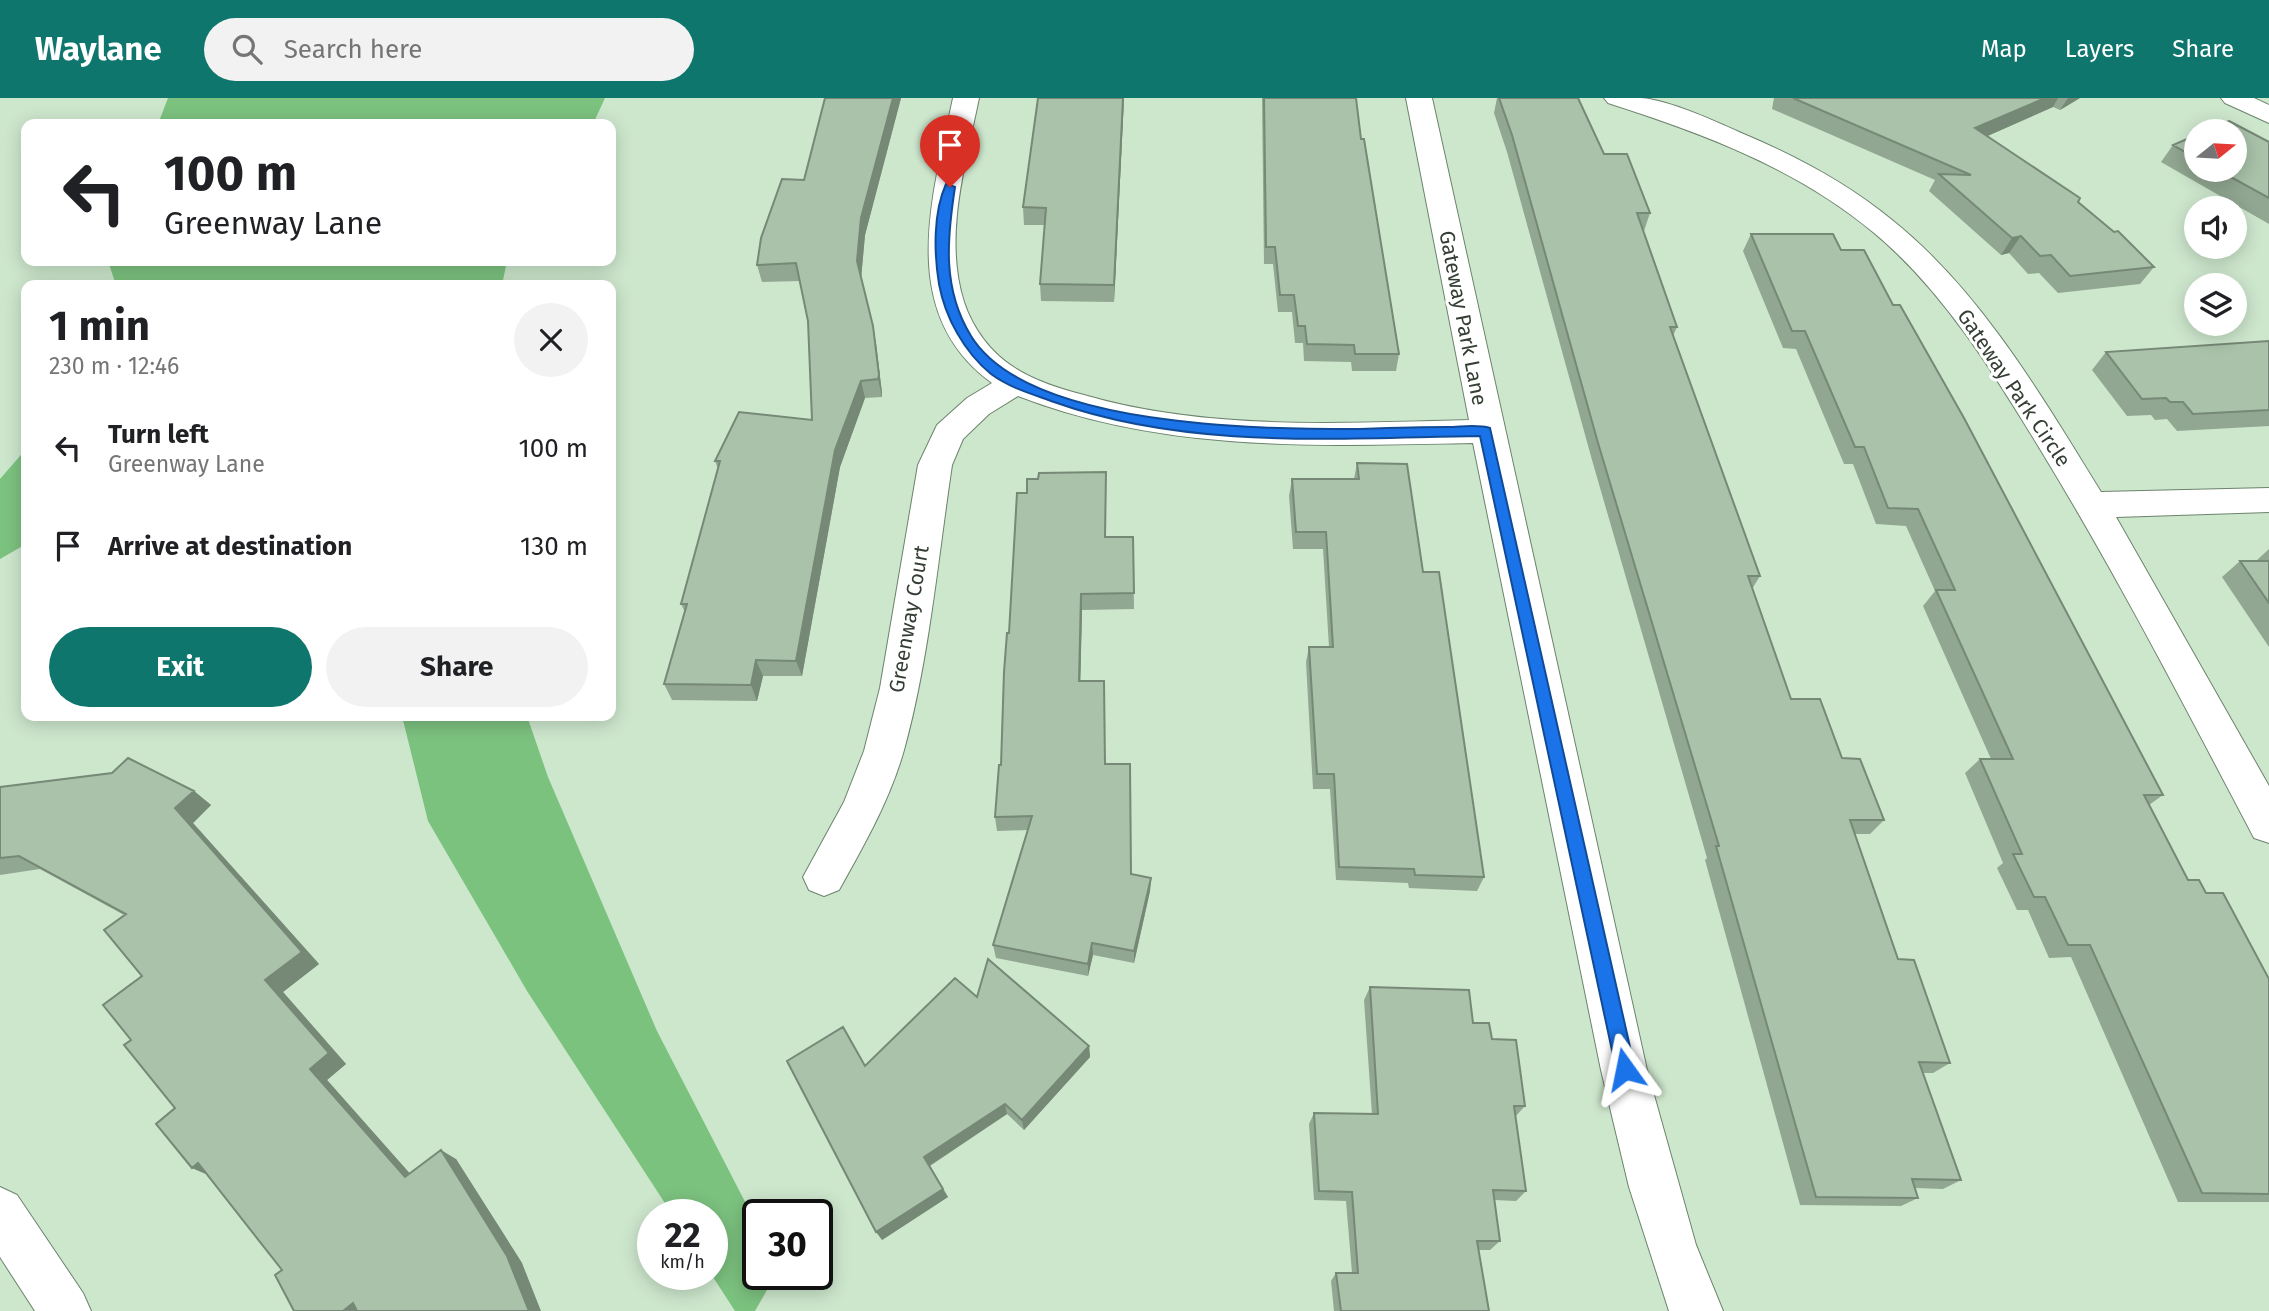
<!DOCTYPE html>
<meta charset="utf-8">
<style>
:root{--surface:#fff;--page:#f2f2f2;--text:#202124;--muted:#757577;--accent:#0f766e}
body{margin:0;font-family:"Fira Sans",sans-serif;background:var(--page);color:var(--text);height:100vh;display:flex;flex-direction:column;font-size:26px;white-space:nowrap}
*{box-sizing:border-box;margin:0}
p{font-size:23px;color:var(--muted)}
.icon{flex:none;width:38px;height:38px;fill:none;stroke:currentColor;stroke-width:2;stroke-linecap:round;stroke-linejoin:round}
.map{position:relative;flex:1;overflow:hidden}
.sheet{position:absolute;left:21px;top:182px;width:595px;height:441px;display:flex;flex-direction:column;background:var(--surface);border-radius:14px;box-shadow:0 4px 18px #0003}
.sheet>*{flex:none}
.guide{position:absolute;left:21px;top:21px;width:595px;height:147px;border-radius:14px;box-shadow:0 4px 18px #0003;background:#fff;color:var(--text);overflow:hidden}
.needle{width:46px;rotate:72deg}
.tools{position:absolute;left:2184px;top:21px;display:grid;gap:14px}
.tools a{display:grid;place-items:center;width:63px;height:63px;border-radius:50%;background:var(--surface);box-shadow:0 4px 18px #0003;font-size:35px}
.speed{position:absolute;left:637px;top:1101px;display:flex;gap:14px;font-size:35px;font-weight:700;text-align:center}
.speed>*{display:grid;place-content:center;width:91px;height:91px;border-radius:50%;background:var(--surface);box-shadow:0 4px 18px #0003;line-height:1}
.speed small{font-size:18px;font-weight:400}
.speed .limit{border:4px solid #111;border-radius:10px;background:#fff;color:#111}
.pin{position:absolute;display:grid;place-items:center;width:60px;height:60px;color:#fff;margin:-72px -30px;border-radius:50% 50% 50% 0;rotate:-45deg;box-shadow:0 0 7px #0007}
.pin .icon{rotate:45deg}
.me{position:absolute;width:77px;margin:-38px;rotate:348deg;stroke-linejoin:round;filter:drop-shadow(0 0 5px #0008)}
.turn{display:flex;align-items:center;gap:24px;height:147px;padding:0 28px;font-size:32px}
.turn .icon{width:91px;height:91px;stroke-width:2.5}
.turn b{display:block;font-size:49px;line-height:60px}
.round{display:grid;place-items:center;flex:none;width:74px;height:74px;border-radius:37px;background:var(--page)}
.summary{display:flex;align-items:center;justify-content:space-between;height:119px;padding:0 28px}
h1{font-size:42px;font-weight:700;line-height:52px}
.cta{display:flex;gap:14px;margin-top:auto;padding:14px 28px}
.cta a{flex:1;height:80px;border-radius:42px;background:var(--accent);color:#fff;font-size:28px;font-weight:700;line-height:80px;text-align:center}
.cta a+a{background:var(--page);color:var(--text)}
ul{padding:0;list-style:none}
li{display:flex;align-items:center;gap:21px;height:98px;padding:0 28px}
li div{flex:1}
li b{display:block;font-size:26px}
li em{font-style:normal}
header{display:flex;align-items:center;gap:42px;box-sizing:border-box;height:98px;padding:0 35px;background:var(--accent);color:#fff}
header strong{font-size:33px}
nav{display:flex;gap:38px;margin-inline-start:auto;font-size:24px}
.search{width:490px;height:63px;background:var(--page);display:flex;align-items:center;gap:18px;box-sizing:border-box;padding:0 24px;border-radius:38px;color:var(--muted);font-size:26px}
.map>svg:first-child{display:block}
.water{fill:#7cc27f}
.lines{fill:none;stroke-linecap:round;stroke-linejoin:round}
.minor-casing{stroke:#6c836c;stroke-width:2}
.tertiary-casing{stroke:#6c836c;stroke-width:2}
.minor{fill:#fff;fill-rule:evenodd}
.tertiary{fill:#fff;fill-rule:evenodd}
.wall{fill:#91a791}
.shaded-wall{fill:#768876}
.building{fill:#a9c2a9;stroke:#768876;stroke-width:2}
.route{fill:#1a73e8;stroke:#114b97;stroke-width:2}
.labels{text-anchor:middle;stroke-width:6;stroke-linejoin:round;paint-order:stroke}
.street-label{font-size:21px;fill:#343e34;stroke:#fff}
</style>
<header>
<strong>Waylane</strong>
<div class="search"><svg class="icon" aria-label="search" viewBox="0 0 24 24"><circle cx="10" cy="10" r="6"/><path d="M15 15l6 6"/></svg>Search here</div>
<nav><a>Map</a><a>Layers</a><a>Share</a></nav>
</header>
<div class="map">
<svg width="2269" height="1213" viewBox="0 0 2269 1213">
<rect width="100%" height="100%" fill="#cde7cd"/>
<path class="water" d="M168 0H605L593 26H158Z
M108 163H507L502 187H116Z
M26 351V446L0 461V381Z
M402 618H527L548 679 657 933 758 1129V1176H776L755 1213H735L711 1176 712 1116H672L527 893 428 723Z"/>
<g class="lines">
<g class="minor-casing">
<path id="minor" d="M953 0H979C966 64 943 139 964 204 973 231 991 255 1015 270 1035 283 1061 291 1084 297 1208 333 1341 325 1469 322L1406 0H1432L1647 972 1696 1147 1723 1213H1669L1629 1089 1601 972 1473 345C1319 348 1165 355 1018 298L989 316 963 341 952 367C938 460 929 562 904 652 890 702 864 747 839 792L824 798 809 792 803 779 844 704 864 653 880 590 918 367 937 327 967 300 992 285C895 215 933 97 953 0Z
M1604 0C1617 0 1629 0 1641 0 1670 2 1719 25 1746 37 1798 59 1848 86 1892 122 1981 193 2042 299 2101 394L2269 390V414L2116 419 2269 688V745L2254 740C2185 609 2117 477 2040 351 1993 274 1943 192 1873 134 1796 70 1702 35 1608 5Z
M0 1089 17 1097 83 1195 91 1213H35L0 1159Z"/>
</g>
<g class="tertiary-casing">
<path id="tertiary" d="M2221 0H2254L2269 7V25L2225 5Z"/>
</g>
<use href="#minor" class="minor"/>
<use href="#tertiary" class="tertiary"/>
</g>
<path class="wall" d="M825 0H901L865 137 861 180 876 246 882 295V299L865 300 840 369 802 578H763L757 603 672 602 664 586 685 514 681 506 718 371 715 363 812 322 808 223 800 183 762 184 757 167 804 82Z
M1124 0 1114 204 1041 203 1040 186 1045 127H1024L1023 109Z
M1262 0H1356L1361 41 1399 256 1396 273H1352L1351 264 1304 263 1303 245H1295L1292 214H1278L1273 166H1264Z
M1497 0H1578L1604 56 1650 115 1644 133 1643 132 1677 229 1673 238 1760 478 1752 491 1791 601 1842 660 1884 722 1870 736H1855L1898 861 1950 965 1933 975H1923L1961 1082 1943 1091 1915 1090 1918 1100 1901 1108 1800 1107 1705 762 1707 760 1592 362 1507 54 1494 15Z
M1774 0H2080L2060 12 2053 9 1987 38 2078 104 2154 169 2140 186 2058 195 2039 175 2028 176 2009 155 2001 157 1929 93 1935 82 1772 11Z
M2196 37V72H2235L2269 44V126L2161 64 2173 47Z
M1751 136 1841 152 1893 207 2163 697 2149 707 2188 782 2206 795 2269 881V1104H2178L2071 859 2049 860 2028 812H2017L1997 770 2003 765 1965 675 1980 661H1991L1923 508 1935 493 1906 428 1876 426 1853 366H1844L1796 251 1783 250 1743 153Z
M2269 243V328L2177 333 2167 321 2155 322 2151 317 2127 318 2092 272 2106 254Z
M1357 365 1423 474 1484 779 1477 793 1409 790 1408 785 1336 782 1330 691H1313L1306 564 1309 549H1329L1323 451H1293L1289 398 1292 381H1354Z
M1106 374V439H1133L1134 511 1082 512 1080 583 1105 666 1131 776 1151 780 1150 793 1134 865 1093 857 1088 878 996 860 993 847 1028 732 997 733 995 719 1001 667 1009 535 1027 395 1038 381Z
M2269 451V549L2222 479 2240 463H2256Z
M0 689 194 693 211 707 193 725 319 866 283 894 346 966 327 982 410 1076 456 1061 522 1165 282 1172 206 1076 192 1070 175 1010 131 942 142 878 124 817 40 771 0 777Z
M1370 889 1473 925 1492 941 1525 1008 1515 1019 1526 1093 1516 1103 1494 1102 1500 1143 1490 1152H1478L1489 1213H1334L1331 1183 1336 1175H1352L1346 1103 1314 1102 1309 1026 1314 1015 1372 1016 1364 902Z
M977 899 1089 948 1090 959 1024 1032 1007 1016 930 1068 948 1099 882 1142 865 968Z"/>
<path class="shaded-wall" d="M893 0H901L865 137 861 181 857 163 861 120Z
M1123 0H1124L1114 204V187Z
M2045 0H2058L2053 9 1965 48 1975 30Z
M2068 0H2080L2060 12Z
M2021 138 2009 155 2001 157 2012 140Z
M873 228 876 246 882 295V299L878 281Z
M861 283 865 300 840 369 802 578 796 563 835 352Z
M1081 496 1082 512 1080 599 1079 583Z
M756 562 763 578 757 603 751 587Z
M194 693 211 707 193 725 319 866 283 894 346 966 327 982 421 1088 405 1079 310 971 265 882 175 710Z
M1151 780 1150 793 1134 865V853Z
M1092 845 1093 857 1088 878V866Z
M1089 948 1090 959 1024 1032 1022 1022Z
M1005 1006 1007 1016 929 1068 924 1059Z
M441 1052 456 1061 522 1165 541 1213H529Z
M198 1065 213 1079 192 1070Z
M943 1091 948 1099 882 1142 876 1134Z
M353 1205 369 1213H343Z"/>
<path class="building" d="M825 0H893L861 120 857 163 873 228 879 277 878 281 861 283 835 352 796 563 756 562 751 587 664 586 687 506H681L720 363H715L739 314 812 322 808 223 796 165 757 167 761 140 782 81 804 82Z
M1038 0H1123L1114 187 1040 186 1046 110 1023 109Z
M1264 0H1356L1361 41H1364L1399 256H1355L1354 247 1307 246 1305 228H1298L1294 197H1280L1275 149H1266Z
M1499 0H1578L1604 56H1627L1650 115H1637L1677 229H1670L1760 478H1748L1791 601H1820L1842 660 1860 661 1884 722H1850L1898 861 1914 862 1950 965 1919 964 1961 1082 1912 1081 1918 1100 1816 1099 1716 748H1719L1598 345 1512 37Z
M1793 0H2045L1975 30 2080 100 2078 104 2114 134 2118 133 2154 169 2070 178 2051 157 2040 158 2021 138 2012 140 1939 76 1971 77Z
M2229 23 2269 44V100L2218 72H2235V33H2205Z
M2196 37V60L2173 47Z
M1751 136H1833L1841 152H1864L1893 207H1900L1964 320 2163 697H2144L2188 782H2199L2206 795H2223L2269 881V1096L2202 1095 2090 847H2068L2045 799H2034L2013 756H2022L1980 661H2013L1936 492H1955L1918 411 1888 410 1864 349H1855L1805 233H1792Z
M2269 243V312L2193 316 2183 304H2170L2166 300 2142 301 2106 254Z
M1357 365 1407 366 1423 474H1439L1484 779 1415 777 1414 771 1339 769 1334 676H1317L1309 549H1333L1326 434H1296L1292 381H1359Z
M1106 374 1105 439H1133L1134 495 1081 496 1079 583H1104L1105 666H1130L1131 776 1151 780 1134 853 1092 845 1088 866 993 847 1032 718 995 719 999 667H1001L1004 574 1007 535H1009L1017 395H1027V381H1038L1039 375Z
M2240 463H2269V505Z
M128 660 194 693 175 710 302 854 265 882 329 955 310 971 405 1079 441 1052 507 1158 529 1213H357L353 1205 343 1213H294L275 1177 282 1172 198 1065 192 1070 156 1026 175 1010 124 947 131 942 103 907 142 878 104 832 126 816 19 758 0 760V689L112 675Z
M988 861 1089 948 1022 1022 1005 1006 924 1059 943 1091 876 1134 787 963 843 929 865 968 955 880 977 899Z
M1370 889 1469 892 1473 925H1489L1492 941 1516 942 1525 1008H1514L1526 1093 1493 1092 1500 1143H1477L1489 1213H1341L1336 1175H1358L1352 1094 1319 1093 1314 1015 1378 1016Z"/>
<path class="route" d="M946 86 955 89C947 141 942 191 971 238 1028 330 1260 331 1357 331 1388 330 1418 329 1448 329 1461 329 1477 326 1490 330L1635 971 1632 977 1625 980 1618 977 1616 971 1480 338C1338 340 1189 352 1054 304 1032 296 1010 290 991 276 964 254 945 219 939 186 934 155 933 115 946 86Z"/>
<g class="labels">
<g class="street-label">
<text transform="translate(1463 220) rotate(79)" y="7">Gateway Park Lane</text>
<text transform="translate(2014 290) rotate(56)" y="7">Gateway Park Circle</text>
<text transform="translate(909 521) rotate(-80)" y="7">Greenway Court</text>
</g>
</g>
</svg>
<div class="tools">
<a><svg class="needle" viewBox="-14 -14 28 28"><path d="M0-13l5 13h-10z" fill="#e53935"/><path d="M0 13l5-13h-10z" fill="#757577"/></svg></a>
<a><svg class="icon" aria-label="sound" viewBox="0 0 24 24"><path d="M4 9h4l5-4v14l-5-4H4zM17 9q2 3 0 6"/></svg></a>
<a><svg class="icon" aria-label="layers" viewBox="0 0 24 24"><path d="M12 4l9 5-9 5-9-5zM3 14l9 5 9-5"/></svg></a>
</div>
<div class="speed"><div>22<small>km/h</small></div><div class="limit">30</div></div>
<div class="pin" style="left:950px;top:89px;background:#d93025"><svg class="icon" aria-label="arrive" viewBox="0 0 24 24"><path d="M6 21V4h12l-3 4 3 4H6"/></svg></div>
<svg class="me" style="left:1625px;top:971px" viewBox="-20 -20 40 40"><path d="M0-17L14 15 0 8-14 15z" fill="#1a73e8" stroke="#fff" stroke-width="4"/></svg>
<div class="guide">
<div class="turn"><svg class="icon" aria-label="left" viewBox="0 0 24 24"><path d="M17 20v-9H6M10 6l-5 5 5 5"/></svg><div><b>100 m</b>Greenway Lane</div></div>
</div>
<section class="sheet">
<div class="summary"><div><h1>1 min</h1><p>230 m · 12:46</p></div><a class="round"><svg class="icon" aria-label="close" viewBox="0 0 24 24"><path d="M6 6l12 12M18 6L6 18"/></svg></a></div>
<ul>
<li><svg class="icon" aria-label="left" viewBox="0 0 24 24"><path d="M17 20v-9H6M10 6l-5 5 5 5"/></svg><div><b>Turn left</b><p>Greenway Lane</p></div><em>100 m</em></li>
<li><svg class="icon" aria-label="arrive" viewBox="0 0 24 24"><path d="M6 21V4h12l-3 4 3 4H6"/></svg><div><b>Arrive at destination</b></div><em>130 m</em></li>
</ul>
<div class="cta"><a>Exit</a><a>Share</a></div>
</section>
</div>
